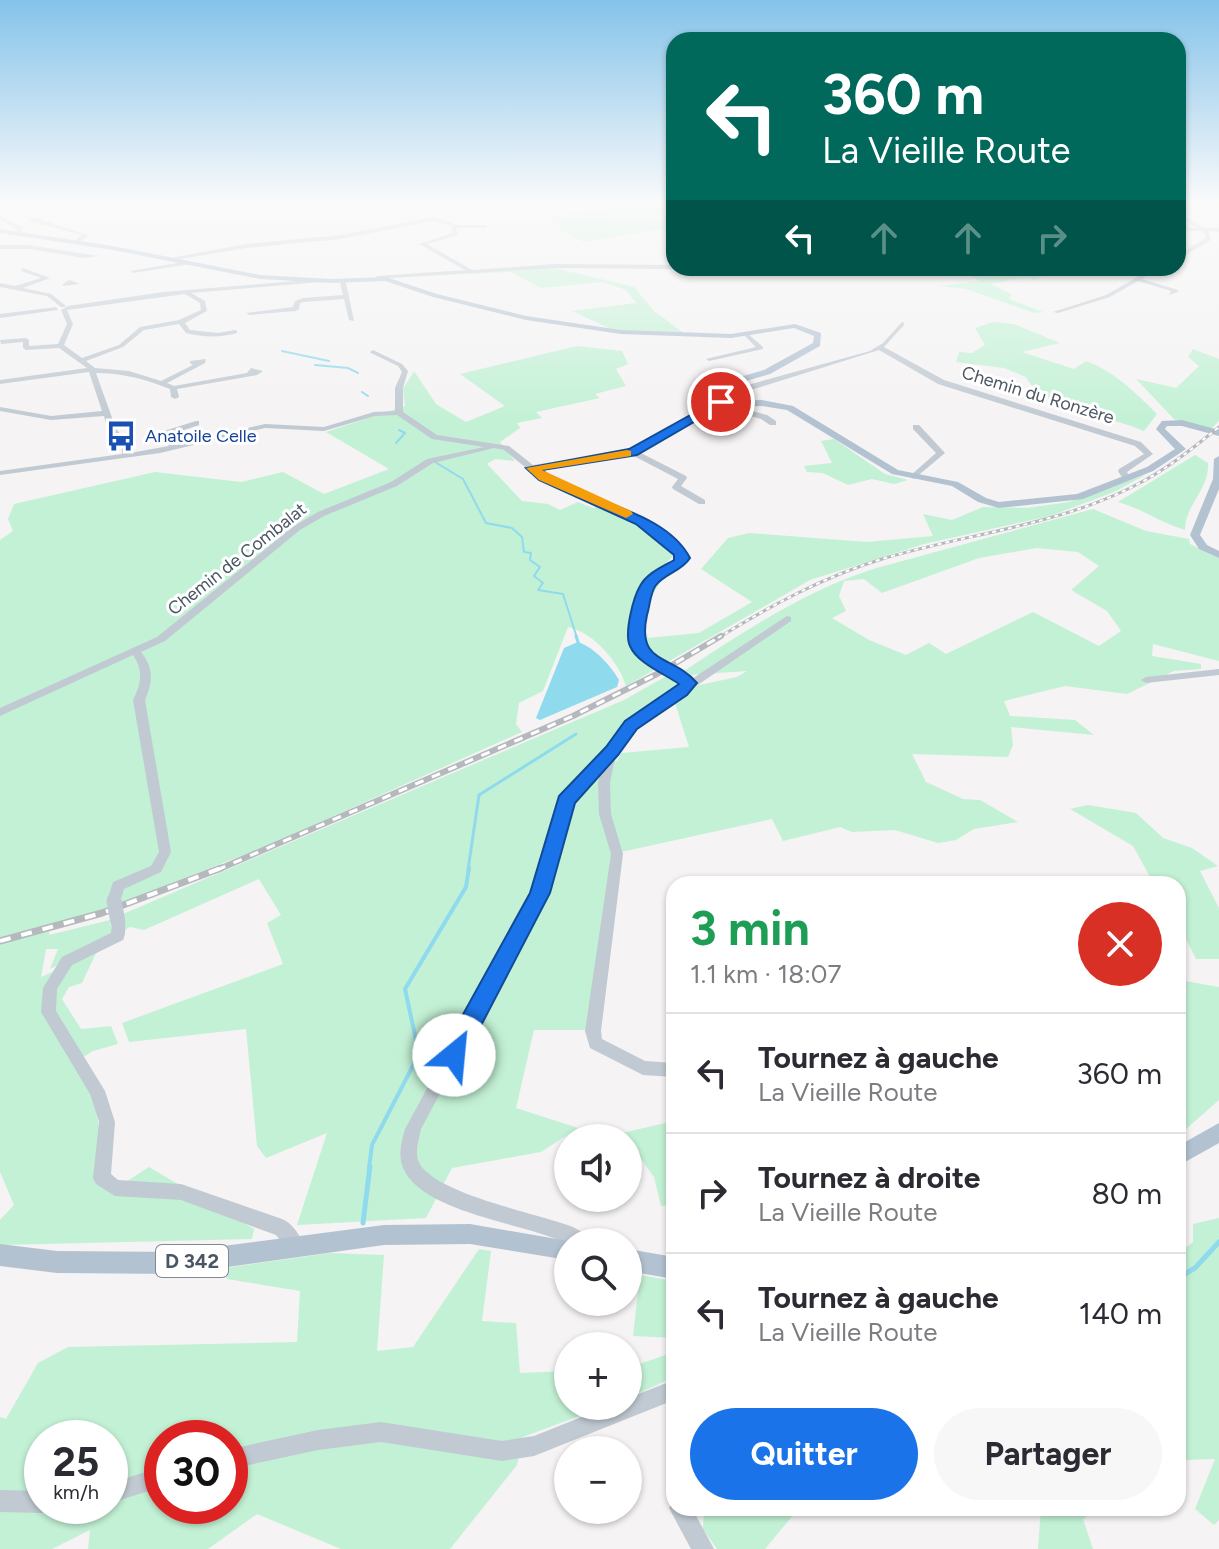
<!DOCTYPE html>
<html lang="fr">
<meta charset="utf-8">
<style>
:root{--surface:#fff;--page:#f7f7f7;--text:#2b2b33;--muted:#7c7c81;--line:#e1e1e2;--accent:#1a73e8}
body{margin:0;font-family:Figtree,sans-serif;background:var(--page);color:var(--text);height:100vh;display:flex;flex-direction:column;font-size:30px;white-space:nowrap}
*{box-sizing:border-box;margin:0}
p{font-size:26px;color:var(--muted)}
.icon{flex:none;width:44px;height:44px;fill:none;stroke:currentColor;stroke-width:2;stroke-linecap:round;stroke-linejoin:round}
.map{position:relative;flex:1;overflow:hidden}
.panel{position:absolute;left:666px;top:876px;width:520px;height:640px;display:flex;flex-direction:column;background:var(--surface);border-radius:24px;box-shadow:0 2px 6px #0004}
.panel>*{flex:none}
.banner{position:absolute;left:666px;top:32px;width:520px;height:244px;border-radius:24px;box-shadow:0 2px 6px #0004;background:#00695c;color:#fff;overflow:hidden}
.controls{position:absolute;left:554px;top:1124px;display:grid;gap:16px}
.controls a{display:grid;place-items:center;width:88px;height:88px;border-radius:50%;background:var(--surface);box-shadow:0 2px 6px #0004;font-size:40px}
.speed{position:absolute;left:24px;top:1420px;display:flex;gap:16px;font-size:40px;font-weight:700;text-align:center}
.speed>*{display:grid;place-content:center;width:104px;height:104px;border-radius:50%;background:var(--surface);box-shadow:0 2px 6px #0004;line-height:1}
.speed small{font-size:20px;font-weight:400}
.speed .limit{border:12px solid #d22;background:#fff;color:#111}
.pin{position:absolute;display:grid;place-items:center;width:68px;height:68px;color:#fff;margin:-34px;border:4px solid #fff;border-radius:50%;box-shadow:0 2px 8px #0007}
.me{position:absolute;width:88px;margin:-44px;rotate:28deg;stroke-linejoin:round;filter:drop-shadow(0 0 6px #0008)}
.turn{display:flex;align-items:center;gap:28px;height:168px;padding:0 24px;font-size:36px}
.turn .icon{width:104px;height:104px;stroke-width:2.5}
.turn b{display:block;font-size:56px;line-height:68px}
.lanes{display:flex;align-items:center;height:76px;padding:0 24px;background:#0003;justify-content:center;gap:40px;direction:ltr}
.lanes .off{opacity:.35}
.round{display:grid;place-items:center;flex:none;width:84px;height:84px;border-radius:42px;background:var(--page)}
.headline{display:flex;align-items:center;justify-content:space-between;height:136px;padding:0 24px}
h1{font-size:48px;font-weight:700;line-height:60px;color:#1e9e55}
.cta{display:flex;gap:16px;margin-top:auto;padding:16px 24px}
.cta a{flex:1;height:92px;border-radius:48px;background:var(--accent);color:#fff;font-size:32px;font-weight:700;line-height:92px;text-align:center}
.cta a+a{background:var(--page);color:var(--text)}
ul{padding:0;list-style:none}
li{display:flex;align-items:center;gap:24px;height:120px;padding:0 24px;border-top:2px solid var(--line)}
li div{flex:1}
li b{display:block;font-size:30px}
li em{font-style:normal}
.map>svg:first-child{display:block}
.green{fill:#c3f1d5;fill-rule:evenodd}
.water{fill:#90daee}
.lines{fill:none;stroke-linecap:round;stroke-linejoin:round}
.stream-far3{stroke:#90daee;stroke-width:2}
.stream-far2{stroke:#90daee;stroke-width:3}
.stream-far1{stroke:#90daee;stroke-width:4}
.stream{stroke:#90daee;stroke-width:5}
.minor{fill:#c1cad2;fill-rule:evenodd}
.major{fill:#b3c2d1;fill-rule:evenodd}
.rail-far2-casing{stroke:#b5b8bd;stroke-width:3}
.rail-far1-casing{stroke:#b5b8bd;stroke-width:6}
.rail-casing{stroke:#b5b8bd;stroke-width:7}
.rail-far2{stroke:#fff;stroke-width:2;stroke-dasharray:4;stroke-linecap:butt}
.rail-far1{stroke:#fff;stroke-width:3;stroke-dasharray:9;stroke-linecap:butt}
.rail{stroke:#fff;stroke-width:4;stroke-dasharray:11;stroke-linecap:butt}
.minor-bridge-far1{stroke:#c1cad2;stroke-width:12}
.minor-bridge{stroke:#c1cad2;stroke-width:15}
.route{fill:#1a73e8;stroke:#114b97;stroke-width:2}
.slow{fill:#f59e0b}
.labels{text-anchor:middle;stroke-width:6;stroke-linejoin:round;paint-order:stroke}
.far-street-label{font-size:18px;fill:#4a5661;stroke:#fff}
.far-transit-label{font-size:18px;fill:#164399;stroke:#fff;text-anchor:start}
.shield{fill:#fff;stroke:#808990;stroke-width:2}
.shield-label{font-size:20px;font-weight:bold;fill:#4a5661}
</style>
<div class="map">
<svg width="1219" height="1549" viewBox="0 0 1219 1549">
<rect width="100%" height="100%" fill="#f5f3f3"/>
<path class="green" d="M650 204H674V227L583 242 557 229 563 227 547 217Z
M551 267 634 287 654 311 685 334 613 330 572 311 636 303 626 290 603 282 541 288 510 272 423 276Z
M957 268H1062L1034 280 1028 277 990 284 1012 294 1009 299 1043 312 1034 313 966 289 939 286 980 281Z
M993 322 1014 324 1060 343 1022 352 1074 369 1086 361C1114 371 1136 393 1157 414L1144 431C1114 417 1040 407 1026 377L1004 368 956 362 959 352 972 353 985 345 975 328Z
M577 346 622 351 628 364 616 369 626 386 595 394 600 398 536 412 542 418 517 423 520 428 500 442 515 461 495 459 487 464 522 501 548 504 560 510 578 502 593 508 599 506C627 518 655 531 674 555L655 574 664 577C652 594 639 616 648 638L699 633 752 602 701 569 728 538 749 533 867 542 933 536 923 514 952 520 983 507 1026 508 1069 502 1147 474 1114 492 1050 516 924 544 810 580 626 686C619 662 593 632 568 627L543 691 519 703 516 724 522 732 262 848 120 903 107 902V908L50 925 49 935 110 920V925L121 922 123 914 624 700 670 674 678 680 674 692 622 728 600 757 617 761 621 753 689 747 675 703 695 686 737 677 747 671 690 675 684 671C745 631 803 592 873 569L1093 509 1146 531 1189 539 1190 544 1219 558V661L1153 644 1152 656 1201 664V669L1174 671 1127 694 1065 686 1004 701 1010 716 1075 720 1094 735 1011 727 1013 745 1008 757 912 754 926 782 963 799 980 800 1018 822 974 829 956 840 938 843 895 830 852 832 840 827 783 841 772 819 621 852 587 1030H534L516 1108 578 1128 541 1152 452 1168 426 1218 297 1225 327 1133 266 1158 257 1146 246 1029 129 1042 122 1023 283 964 267 923 281 915 259 879 144 930 130 927 50 969 58 949H46L41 977 96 953 82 983 69 987 62 999 81 1029 111 1026 118 1044 93 1051 73 1063 93 1097 112 1191 149 1167 254 1229 252 1239 0 1245V1220L14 1205 0 1172V540L13 531 8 519 14 504 155 472 241 482 283 472 324 494 389 469 326 432 405 406 403 389 414 371 436 404 466 422 505 406 460 374ZM1037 548 1078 552 1099 566 1071 590 1107 611 1121 631 1099 646 1033 612 946 654 929 643 906 655 869 640 832 618 846 611 839 596 844 581 864 579 882 593 979 558Z
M1193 349 1219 359V421L1211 429 1174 419 1136 379 1176 388 1199 366 1188 357Z
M834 439 885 474 908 480 894 484 872 479 848 485 823 473 807 472 804 466 832 463 821 441Z
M1195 455 1208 463C1210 489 1185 504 1185 530 1161 523 1143 509 1118 502Z
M1088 805 1136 813 1163 838 1192 848 1218 866 1200 871 1219 908V959H1196L1183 933 1178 931V884H1154L1133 846 1070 809Z
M1185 981 1219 987V1100L1178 1136V1002Z
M674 1121V1205L661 1206 654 1177 622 1133Z
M1219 1218V1520L1214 1525 1195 1509 1215 1459 1184 1460 1178 1483V1254L1193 1242V1224Z
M479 1249 491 1251 482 1321 516 1323 520 1373 568 1371V1406H606L523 1437 517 1465 450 1549H341L257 1514 208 1549H88L90 1530 52 1549H0V1417L6 1419 38 1363 68 1347 297 1342 300 1291 227 1279 225 1268 330 1253 384 1255 377 1351 413 1347ZM42 1438H110V1506H42ZM162 1438H230V1506H162Z
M640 1275 674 1281V1338L633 1336Z
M674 1352V1377L628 1398V1368Z
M704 1508H799L765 1549H717L703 1529Z
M1041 1508H1098L1083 1519 1093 1549H1038Z"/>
<path class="water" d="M578 642C595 648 610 665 619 680L617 687 540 720 536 718 564 648Z"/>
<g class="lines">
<path class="stream-far3" d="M282 351 329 361
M315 365 348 368 358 373
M362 392 368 396
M396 443 405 433 399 430
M435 462 463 479 486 523 512 528 522 537 524 552 531 553 530 560 540 567 534 576 543 583 538 590 563 594 577 638"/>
<path class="stream-far2" d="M576 636 578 642
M468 870 479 795 576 734"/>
<path class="stream-far1" d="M369 1168 372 1145 419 1054 405 989 466 887 469 868"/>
<path class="stream" d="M363 1223 370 1166
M1178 1278 1195 1268 1219 1242"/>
<path class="minor" d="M26 204 24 205 0 208V206Z
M1178 213 1202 226V228H1219V232L1208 231 1211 240 1178 259V255L1206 238 1203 231H1178V227L1198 228 1178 217Z
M0 216 22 227 21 233H17V229L0 220Z
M432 217 458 225H487L485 228H456L458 235 427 244 472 270 556 264 674 265V268H676L674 269 556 268 375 279 377 276 465 270 419 244 453 233 451 226 432 221 341 239 246 248 168 261 165 259 246 244 341 235Z
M31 218H42L41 220 89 235 78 243H74V241L82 235 29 221Z
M0 245H29L98 256 84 258 29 249H0Z
M189 261 191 264 133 273 130 271Z
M23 268 50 278 23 288 51 294 65 305V307H61L47 296 0 287V283L15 286 41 278 21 271Z
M1153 268H1160L1142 279 1178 290V292L1169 295 1171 291 1138 281 1110 297 1058 313 1053 312 1106 295Z
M319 279 321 282 191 293 205 301 207 311 185 323 190 330 218 333 235 330 237 331V333C220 338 203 337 186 333L179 324 144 330 123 347 86 361 95 368 129 371 161 381 193 365 190 363V361L206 359 205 363 167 383 174 386 247 373 251 368 263 371 257 375 177 389 179 397 175 399 171 397 170 389C145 379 122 373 96 373L116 429 130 446V453L169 446 160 434 161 432 196 421H199V425L169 435 176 445 265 424 324 427 374 412 395 411V388L402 372 398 366 371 353 370 352 373 350 402 364 408 371 403 388V412L437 435 509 446 533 465 631 450 748 385 870 351 883 343 902 322 904 323V325L884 347 944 380 1141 442 1153 454 1127 472 1130 477 1129 479H1123L1118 471 1119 469 1144 454 1135 446 938 384 879 350 754 389 726 404 767 415 776 421V425H770L761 419 720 407 639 452 686 476 687 478 681 486 705 500V504H699L673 489 672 487 678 479 632 455 538 469 546 475 644 519 685 552 688 558 686 560C679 568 669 571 660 578 642 593 640 622 642 644L662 661 663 663 658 666 654 665 632 645C630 620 634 589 655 573 662 568 670 565 677 559L676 553 638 523 540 479 504 450 494 448 433 463 397 486 324 516 300 530 165 641 141 652C154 668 153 682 145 700L171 852 161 872 124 889 119 905 114 906 109 905 107 901 113 882 151 866 159 852 133 700C141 684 144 671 133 655L0 716V708L157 637 294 526 318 512 391 482 427 459 484 447 432 439 397 415 375 416 324 431 265 428 160 453 0 475V471L122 454V446L108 429 104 416 51 420 0 411V407L51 416 102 411 89 372 0 384V380L87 368 59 348 26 350 23 348V342L1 344 0 340 26 338 29 340V346L58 344 67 324 61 310 68 306 163 292ZM185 294 200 303 201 310 179 320 140 327 119 345 82 358 64 345 73 324 67 310Z
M69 280 78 283 79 284 63 286V284Z
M343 281 346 283 354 321 349 320 344 299 304 302 300 303 299 309 296 311 249 315 246 313 293 307 295 301 303 298 343 295 340 283Z
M56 307 58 310 0 318V314Z
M747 333 763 347V349L709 361 706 359 756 347 744 335Z
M913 425H919L945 453 914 479 910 477 911 475 936 453 913 429Z
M787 616 791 617V621L635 728 616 753 610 783 611 814 623 854 601 1031 602 1039 645 1061 674 1063V1077L643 1075 590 1048 585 1031 611 854 599 814 598 783 601 770 572 802 547 893 421 1129C419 1139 415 1151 418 1160 429 1193 540 1214 573 1227L589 1236 592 1242H568V1244C525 1223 429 1214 405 1172 397 1158 401 1143 405 1129L533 893 562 797 608 748 627 722Z
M1219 669V675L1146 683 1141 680 1146 677Z
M118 917 123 918C126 924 126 934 123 940L72 965 57 989 56 1011 105 1091 115 1122 111 1174 118 1180 181 1184 282 1219C292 1223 300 1235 304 1245L301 1251 295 1254 289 1251 276 1235 181 1200 115 1196 96 1184 93 1178 99 1122 90 1094 41 1012 43 988 62 957 111 933 113 918Z
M674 1380V1400L534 1456 502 1461 381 1442 318 1450 230 1469V1449L318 1430 381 1422 502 1441 534 1436 609 1406H628V1398Z
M162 1467V1487L110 1503V1483Z
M0 1490 42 1491V1506H51L49 1509 42 1513 0 1512Z
M674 1500V1508H692L714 1549H691L669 1508Z"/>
<path class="major" d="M0 229 113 246 260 275 331 279 386 277 437 294 526 316 621 330 731 334 795 324 821 333 820 346 770 374 715 390 708 396 719 401 762 400 793 406 898 470 958 482 986 498 999 502 1077 494 1147 467 1175 449 1156 429 1162 421 1182 420 1219 430V436L1182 426H1167L1165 429 1186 449 1153 471 1083 499 999 508 978 502 952 486 892 474 787 410 762 406 718 407 699 399V395L709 386 764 370 813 343 814 336 794 328 731 338 621 334 526 320 433 297 385 281 331 283 260 279 113 250 0 233Z
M1219 456V489L1200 535 1207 545 1219 551V558L1199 549 1190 535 1213 479 1214 459Z
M1219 1123V1143L1178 1166V1146Z
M470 1224 574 1242H568V1260L470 1244 384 1245 177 1274 57 1273 0 1266V1244L57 1251 177 1252 384 1225Z
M628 1249 674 1257V1279L628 1271Z"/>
<g class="rail-far2-casing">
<path id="rail-far2" d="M718 638C770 606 823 577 882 559 965 534 1056 526 1134 486 1166 470 1192 449 1219 427"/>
</g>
<g class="rail-far1-casing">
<path id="rail-far1" d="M217 870 573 716 657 674 721 636"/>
</g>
<g class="rail-casing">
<path id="rail" d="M0 941 102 913 221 868"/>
</g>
<use href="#rail-far2" class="rail-far2"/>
<use href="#rail-far1" class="rail-far1"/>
<use href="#rail" class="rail"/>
<path class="minor-bridge-far1" d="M658 663 681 677"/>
<path class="minor-bridge" d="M114 901 118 922"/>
</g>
<linearGradient id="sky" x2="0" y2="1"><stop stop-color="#85c3ea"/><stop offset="0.48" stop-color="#fafafa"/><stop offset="1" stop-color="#fafafa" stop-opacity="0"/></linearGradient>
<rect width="1219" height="421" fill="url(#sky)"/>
<path class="route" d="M721 398 725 404 637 455 542 470C581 503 664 508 690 558 682 571 666 573 656 585 650 593 650 606 647 615 636 665 672 654 697 683L687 695 637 729 618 755 575 803 550 893 462 1062 454 1065 445 1062 442 1055 445 1047 530 893 559 796 606 747 625 721 679 684C665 674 637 663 630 646 624 634 633 598 640 586 647 573 662 567 674 560V555L636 524 539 480 526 468 629 449Z"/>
<path class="slow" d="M627 450 631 451V456L542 470 631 511 633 514 626 518 539 480 526 468Z"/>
<defs>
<g id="bus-bare" transform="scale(2.4)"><path d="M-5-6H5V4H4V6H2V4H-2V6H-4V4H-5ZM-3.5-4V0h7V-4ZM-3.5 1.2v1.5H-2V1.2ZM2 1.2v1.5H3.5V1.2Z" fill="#1a4fb4" stroke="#fff" stroke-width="2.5" paint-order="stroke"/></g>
</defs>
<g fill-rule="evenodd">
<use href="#bus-bare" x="121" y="436"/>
</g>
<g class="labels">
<g class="far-street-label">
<text transform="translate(1038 395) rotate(17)" y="6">Chemin du Ronzère</text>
<text transform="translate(237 559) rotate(-38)" y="6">Chemin de Combalat</text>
</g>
<g class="far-transit-label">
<text x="145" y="442">Anatoile Celle</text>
</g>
<rect class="shield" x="156" y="1245" width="72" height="32" rx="6"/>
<g class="shield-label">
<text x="192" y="1268">D 342</text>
</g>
</g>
</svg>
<div class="controls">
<a><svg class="icon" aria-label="sound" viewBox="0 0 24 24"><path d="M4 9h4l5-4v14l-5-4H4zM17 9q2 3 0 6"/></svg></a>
<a><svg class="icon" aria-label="search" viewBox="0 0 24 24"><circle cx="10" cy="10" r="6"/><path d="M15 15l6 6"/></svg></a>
<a>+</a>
<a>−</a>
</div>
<div class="speed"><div>25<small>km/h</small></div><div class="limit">30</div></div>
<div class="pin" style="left:721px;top:402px;background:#d93025"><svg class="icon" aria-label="arrive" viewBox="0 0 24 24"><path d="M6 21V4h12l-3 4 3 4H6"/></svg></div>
<svg class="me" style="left:454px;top:1055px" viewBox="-20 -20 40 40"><circle r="19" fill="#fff"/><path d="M0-13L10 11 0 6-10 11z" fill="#1a73e8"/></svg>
<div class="banner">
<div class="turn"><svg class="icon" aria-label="left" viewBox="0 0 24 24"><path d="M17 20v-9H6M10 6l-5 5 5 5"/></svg><div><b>360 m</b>La Vieille Route</div></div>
<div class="lanes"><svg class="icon" aria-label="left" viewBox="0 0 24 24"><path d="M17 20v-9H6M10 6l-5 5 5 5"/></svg><svg class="icon off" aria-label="ahead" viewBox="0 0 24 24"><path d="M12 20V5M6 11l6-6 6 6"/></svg><svg class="icon off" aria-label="ahead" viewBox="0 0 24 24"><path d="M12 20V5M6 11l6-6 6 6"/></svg><svg class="icon off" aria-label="right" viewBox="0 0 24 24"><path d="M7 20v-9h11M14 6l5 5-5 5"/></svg></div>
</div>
<section class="panel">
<div class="headline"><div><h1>3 min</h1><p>1.1 km · 18:07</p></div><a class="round" style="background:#d93025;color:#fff"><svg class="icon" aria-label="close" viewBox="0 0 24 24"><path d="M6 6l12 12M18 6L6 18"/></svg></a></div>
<ul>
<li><svg class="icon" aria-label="left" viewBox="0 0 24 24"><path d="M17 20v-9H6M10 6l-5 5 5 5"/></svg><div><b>Tournez à gauche</b><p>La Vieille Route</p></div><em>360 m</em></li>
<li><svg class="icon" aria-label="right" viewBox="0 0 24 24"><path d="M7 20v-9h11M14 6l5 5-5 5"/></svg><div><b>Tournez à droite</b><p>La Vieille Route</p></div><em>80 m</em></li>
<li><svg class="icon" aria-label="left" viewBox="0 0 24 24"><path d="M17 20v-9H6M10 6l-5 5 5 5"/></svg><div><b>Tournez à gauche</b><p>La Vieille Route</p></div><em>140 m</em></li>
</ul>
<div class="cta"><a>Quitter</a><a>Partager</a></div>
</section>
</div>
